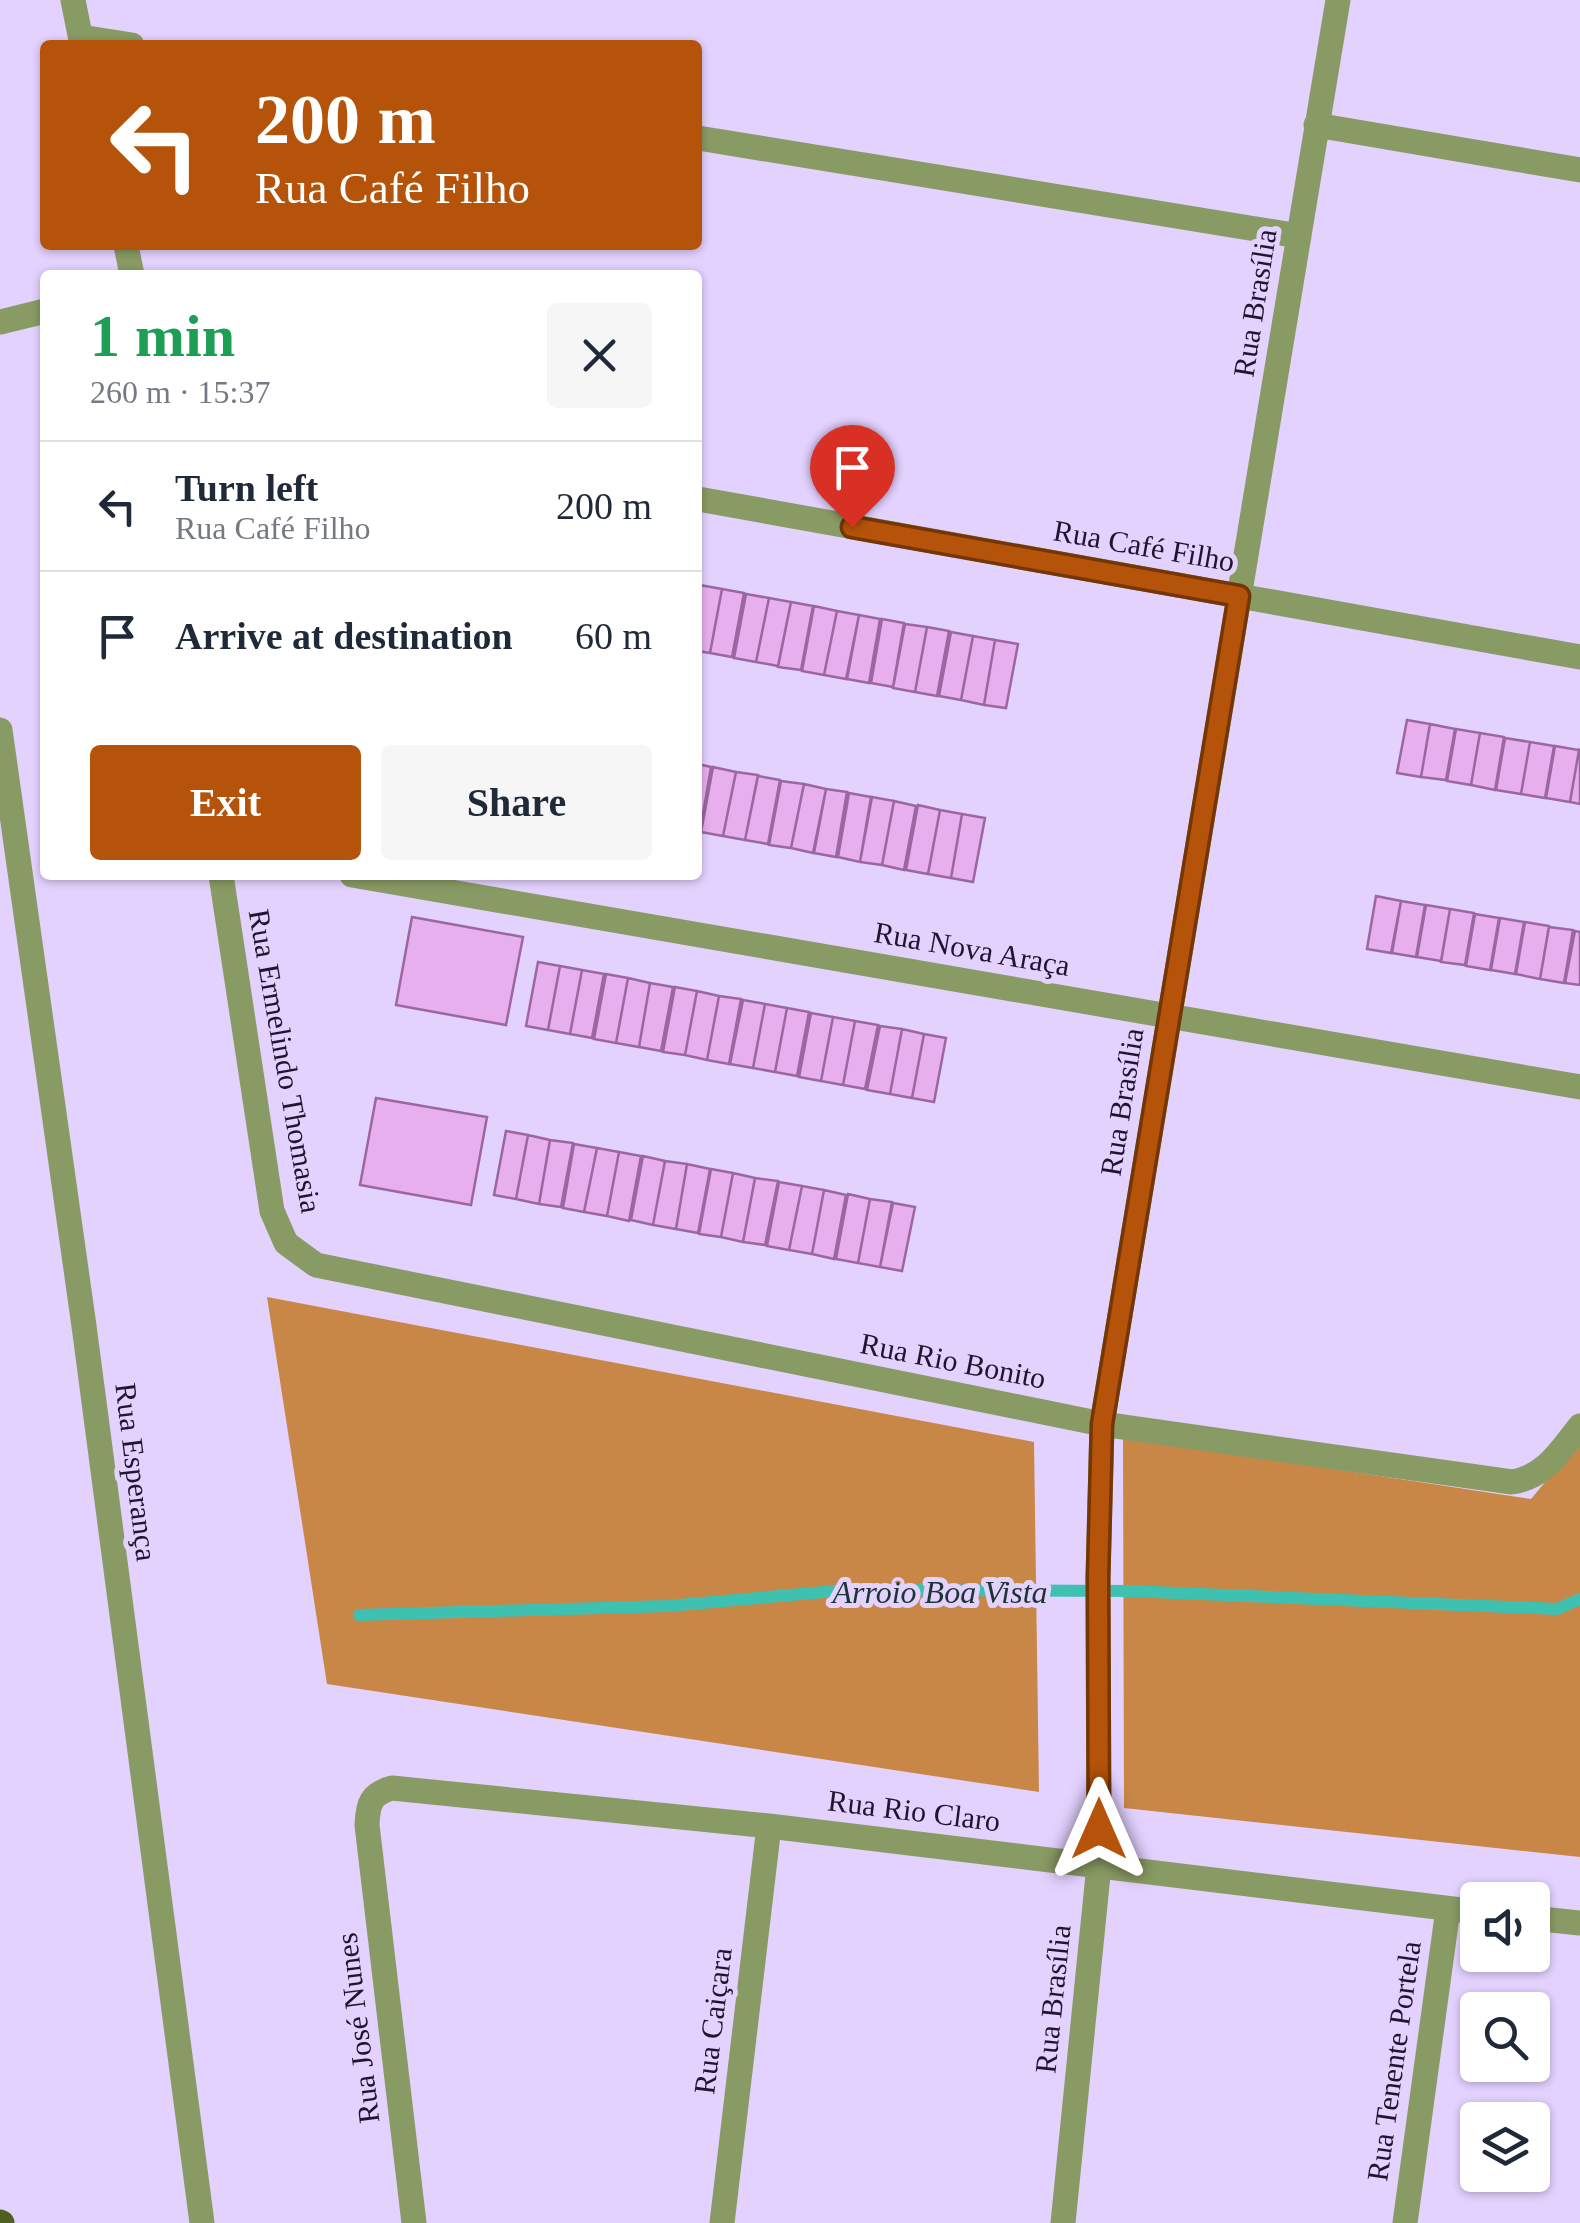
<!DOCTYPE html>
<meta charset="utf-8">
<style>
:root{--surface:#fff;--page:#f6f6f7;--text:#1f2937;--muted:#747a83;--line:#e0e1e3;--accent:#b45309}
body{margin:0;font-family:Georgia,serif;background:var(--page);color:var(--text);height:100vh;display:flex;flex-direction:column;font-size:38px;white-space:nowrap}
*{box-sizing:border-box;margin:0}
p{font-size:32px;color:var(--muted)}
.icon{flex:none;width:55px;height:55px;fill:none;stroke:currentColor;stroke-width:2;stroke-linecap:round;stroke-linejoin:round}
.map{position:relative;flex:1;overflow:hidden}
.drawer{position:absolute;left:40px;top:270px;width:662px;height:610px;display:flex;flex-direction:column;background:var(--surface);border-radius:10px;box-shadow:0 2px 8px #0004}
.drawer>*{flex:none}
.guide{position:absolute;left:40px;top:40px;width:662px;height:210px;border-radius:10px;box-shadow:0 2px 8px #0004;background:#b45309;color:#fff;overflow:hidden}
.buttons{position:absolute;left:1460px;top:1882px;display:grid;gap:20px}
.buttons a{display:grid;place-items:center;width:90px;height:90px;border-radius:10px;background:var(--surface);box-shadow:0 2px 8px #0004;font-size:50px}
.pin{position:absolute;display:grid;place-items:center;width:85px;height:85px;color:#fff;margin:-102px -42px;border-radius:50% 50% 50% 0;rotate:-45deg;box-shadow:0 0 10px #0007}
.pin .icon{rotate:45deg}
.me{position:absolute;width:110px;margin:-55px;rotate:0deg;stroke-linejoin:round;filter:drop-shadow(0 0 8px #0008)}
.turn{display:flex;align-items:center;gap:35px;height:210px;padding:0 50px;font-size:45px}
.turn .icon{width:130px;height:130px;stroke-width:2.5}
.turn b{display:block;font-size:70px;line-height:85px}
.round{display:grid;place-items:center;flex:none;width:105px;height:105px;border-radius:10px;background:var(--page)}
.head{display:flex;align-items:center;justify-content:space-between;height:170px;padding:0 50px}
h1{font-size:60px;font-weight:800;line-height:75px;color:#1e9e55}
.primary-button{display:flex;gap:20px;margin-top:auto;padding:20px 50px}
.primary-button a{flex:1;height:115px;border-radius:10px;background:var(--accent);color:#fff;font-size:40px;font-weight:800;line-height:115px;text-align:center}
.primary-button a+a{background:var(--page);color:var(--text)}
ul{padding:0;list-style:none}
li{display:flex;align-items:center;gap:30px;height:130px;padding:0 50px;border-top:2px solid var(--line)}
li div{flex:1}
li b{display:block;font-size:38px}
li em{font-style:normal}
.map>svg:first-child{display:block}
.forest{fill:#c88746}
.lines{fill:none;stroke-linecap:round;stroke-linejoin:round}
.stream{stroke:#3ec1b0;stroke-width:12}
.building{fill:#e8afee;stroke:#9b67a1;stroke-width:2.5}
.minor{stroke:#899b64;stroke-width:25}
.major{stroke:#4e5f21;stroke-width:25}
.route-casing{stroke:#753606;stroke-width:25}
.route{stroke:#b45309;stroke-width:18}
.labels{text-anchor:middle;stroke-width:10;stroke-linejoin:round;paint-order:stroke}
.street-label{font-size:30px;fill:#21142f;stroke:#e3d1fe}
.water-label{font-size:32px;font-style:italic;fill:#1d3430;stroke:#e3d1fe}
</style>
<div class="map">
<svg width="1580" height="2223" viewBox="0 0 1580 2223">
<rect width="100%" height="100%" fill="#e3d1fe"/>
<path class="forest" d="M267 1297 1034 1442 1039 1792 327 1684Z
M1123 1437 1531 1499 1580 1440V1857L1124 1808Z"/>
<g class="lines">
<path class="stream" d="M359 1615 668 1606 847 1590 1129 1591 1557 1609 1580 1599"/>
</g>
<path class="building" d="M700 585 722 589 710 653 698 651Z
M722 589 744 593 732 657 710 653Z
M746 594 769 598 756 662 734 658Z
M769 598 791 602 778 666 756 662Z
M791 602 813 606 801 670 778 667Z
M814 606 837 611 824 675 802 671Z
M837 611 859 615 846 679 824 675Z
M859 615 880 619 869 683 847 679Z
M882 619 904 623 893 687 871 683Z
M905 624 927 627 915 692 893 688Z
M927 627 949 631 937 696 915 692Z
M951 632 973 636 961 700 939 696Z
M973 636 995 640 984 705 961 700Z
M995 640 1018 644 1006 708 984 705Z
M1407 720 1430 724 1421 777 1397 773Z
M1430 724 1455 729 1446 780 1421 777Z
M1456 729 1480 733 1471 785 1447 781Z
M1480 733 1504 737 1495 790 1471 785Z
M1505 738 1530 742 1521 794 1496 790Z
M1530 742 1554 746 1545 798 1521 794Z
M1555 746 1579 750 1570 802 1546 798Z
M1579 750 1580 751V804L1570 802Z
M698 764 711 767 700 832 698 831Z
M713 767 736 772 723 836 701 832Z
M736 772 758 775 745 840 723 836Z
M758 776 780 780 768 844 745 840Z
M781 781 804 784 791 848 769 845Z
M804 784 826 789 813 853 791 848Z
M826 789 847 792 836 857 814 853Z
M849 793 871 797 860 862 838 857Z
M872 797 894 801 882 865 860 862Z
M894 801 916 806 904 870 882 865Z
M918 805 940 810 928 874 906 870Z
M940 810 962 814 951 878 928 874Z
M962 814 985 818 973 882 951 878Z
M1376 896 1401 901 1391 953 1367 949Z
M1401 901 1425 905 1416 957 1392 953Z
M1426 905 1450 909 1441 961 1417 957Z
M1450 909 1474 913 1465 965 1441 962Z
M1475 914 1499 918 1490 970 1466 966Z
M412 917 523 937 506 1025 396 1005Z
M1500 918 1524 922 1515 974 1491 970Z
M1525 922 1549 926 1540 979 1516 974Z
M1549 927 1573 930 1564 983 1540 979Z
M1575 931 1580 932V985L1565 983Z
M538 962 560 966 548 1030 526 1026Z
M560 966 582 970 570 1034 548 1030Z
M582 970 604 974 592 1038 570 1034Z
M606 974 628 978 616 1043 594 1039Z
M628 978 650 983 639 1047 616 1043Z
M650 983 673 987 661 1051 639 1047Z
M675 987 697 991 685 1055 663 1052Z
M697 991 719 996 707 1060 685 1055Z
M719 996 741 999 729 1064 707 1060Z
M743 1000 765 1004 753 1068 730 1064Z
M765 1004 787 1008 775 1072 753 1068Z
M787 1008 809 1012 797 1076 775 1072Z
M811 1013 833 1017 821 1081 799 1077Z
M833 1017 855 1021 843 1085 821 1081Z
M855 1021 878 1025 865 1089 843 1085Z
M880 1026 902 1029 890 1094 867 1090Z
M902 1029 924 1034 912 1098 890 1094Z
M924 1034 946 1038 934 1102 912 1098Z
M376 1098 487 1117 471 1205 360 1185Z
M506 1131 528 1135 516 1199 494 1195Z
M528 1135 550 1140 539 1204 516 1199Z
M550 1140 573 1143 561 1207 539 1204Z
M574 1144 597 1148 584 1212 563 1208Z
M597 1148 619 1152 607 1216 584 1212Z
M619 1152 641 1156 629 1221 607 1216Z
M643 1156 665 1161 653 1225 631 1220Z
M665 1161 687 1164 676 1229 653 1225Z
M687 1164 710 1169 698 1233 676 1229Z
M711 1169 733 1173 721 1237 699 1234Z
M733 1173 755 1178 743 1242 721 1237Z
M755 1178 778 1181 765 1245 743 1242Z
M779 1182 802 1186 789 1250 767 1246Z
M802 1186 824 1190 812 1254 789 1250Z
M824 1190 846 1195 834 1259 812 1254Z
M848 1194 870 1199 858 1263 836 1259Z
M870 1199 892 1202 880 1267 858 1263Z
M893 1203 915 1207 902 1271 880 1267Z"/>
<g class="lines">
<path class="minor" d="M73 0 82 45
M81 37 132 45
M1316 125 1580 170
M698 138 1299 236
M126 245 132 275
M0 322 45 311
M698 499 1580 657
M0 730 84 1326 202 2223
M221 875 272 1211 286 1243 316 1265 1102 1424 1512 1482C1545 1477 1560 1451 1580 1426
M352 875 1580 1087
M1532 1918 1580 1923
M414 2223 367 1825C368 1803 371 1794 392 1788L769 1826 1478 1912
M722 2223 769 1826
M1063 2223 1099 1865 1098 1578 1102 1424 1338 0
M1405 2223 1448 1909"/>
<path class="major" d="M0 2222 2 2223"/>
</g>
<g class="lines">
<g class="route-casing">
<path id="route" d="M852 527 1239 596 1102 1424 1098 1578 1099 1829"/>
</g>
<use href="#route" class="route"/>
</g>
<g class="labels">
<g class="street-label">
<text transform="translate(1255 303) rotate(-81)" y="10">Rua Brasília</text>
<text transform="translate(1144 546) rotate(10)" y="10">Rua Café Filho</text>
<text transform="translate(972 949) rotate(10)" y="10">Rua Nova Araça</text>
<text transform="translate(285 1061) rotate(80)" y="10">Rua Ermelindo Thomasia</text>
<text transform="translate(1122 1102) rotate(-81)" y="10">Rua Brasília</text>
<text transform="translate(953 1361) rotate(11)" y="10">Rua Rio Bonito</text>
<text transform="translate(136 1472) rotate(83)" y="10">Rua Esperança</text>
<text transform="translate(914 1811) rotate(7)" y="10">Rua Rio Claro</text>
<text transform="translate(1053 1999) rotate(-84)" y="10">Rua Brasília</text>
<text transform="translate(713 2021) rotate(-83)" y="10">Rua Caiçara</text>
<text transform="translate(358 2028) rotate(-97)" y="10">Rua José Nunes</text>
<text transform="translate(1394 2061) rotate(-82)" y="10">Rua Tenente Portela</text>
</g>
<g class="water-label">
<text x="940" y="1603">Arroio Boa Vista</text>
</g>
</g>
</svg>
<div class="buttons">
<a><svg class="icon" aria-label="sound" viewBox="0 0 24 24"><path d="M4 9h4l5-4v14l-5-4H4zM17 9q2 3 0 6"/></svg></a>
<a><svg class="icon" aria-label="search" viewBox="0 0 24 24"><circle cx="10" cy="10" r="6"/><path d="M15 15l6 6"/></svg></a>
<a><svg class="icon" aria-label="layers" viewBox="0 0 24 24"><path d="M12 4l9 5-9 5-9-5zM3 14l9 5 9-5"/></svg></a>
</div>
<div class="pin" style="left:852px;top:527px;background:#d93025"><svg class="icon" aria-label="arrive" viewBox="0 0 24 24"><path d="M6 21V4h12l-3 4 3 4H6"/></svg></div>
<svg class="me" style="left:1099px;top:1829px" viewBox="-20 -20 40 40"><path d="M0-17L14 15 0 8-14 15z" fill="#b45309" stroke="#fff" stroke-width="4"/></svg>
<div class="guide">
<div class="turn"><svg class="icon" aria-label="left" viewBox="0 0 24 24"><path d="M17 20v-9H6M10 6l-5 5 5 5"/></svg><div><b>200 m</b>Rua Café Filho</div></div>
</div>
<section class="drawer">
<div class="head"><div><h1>1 min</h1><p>260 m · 15:37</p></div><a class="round"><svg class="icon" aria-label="close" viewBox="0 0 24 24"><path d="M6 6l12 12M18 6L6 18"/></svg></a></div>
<ul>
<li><svg class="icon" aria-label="left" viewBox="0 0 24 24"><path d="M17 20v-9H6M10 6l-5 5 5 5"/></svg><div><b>Turn left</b><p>Rua Café Filho</p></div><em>200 m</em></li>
<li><svg class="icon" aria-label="arrive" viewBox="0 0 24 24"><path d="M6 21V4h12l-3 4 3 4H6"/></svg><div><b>Arrive at destination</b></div><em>60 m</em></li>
</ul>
<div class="primary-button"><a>Exit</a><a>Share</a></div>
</section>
</div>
